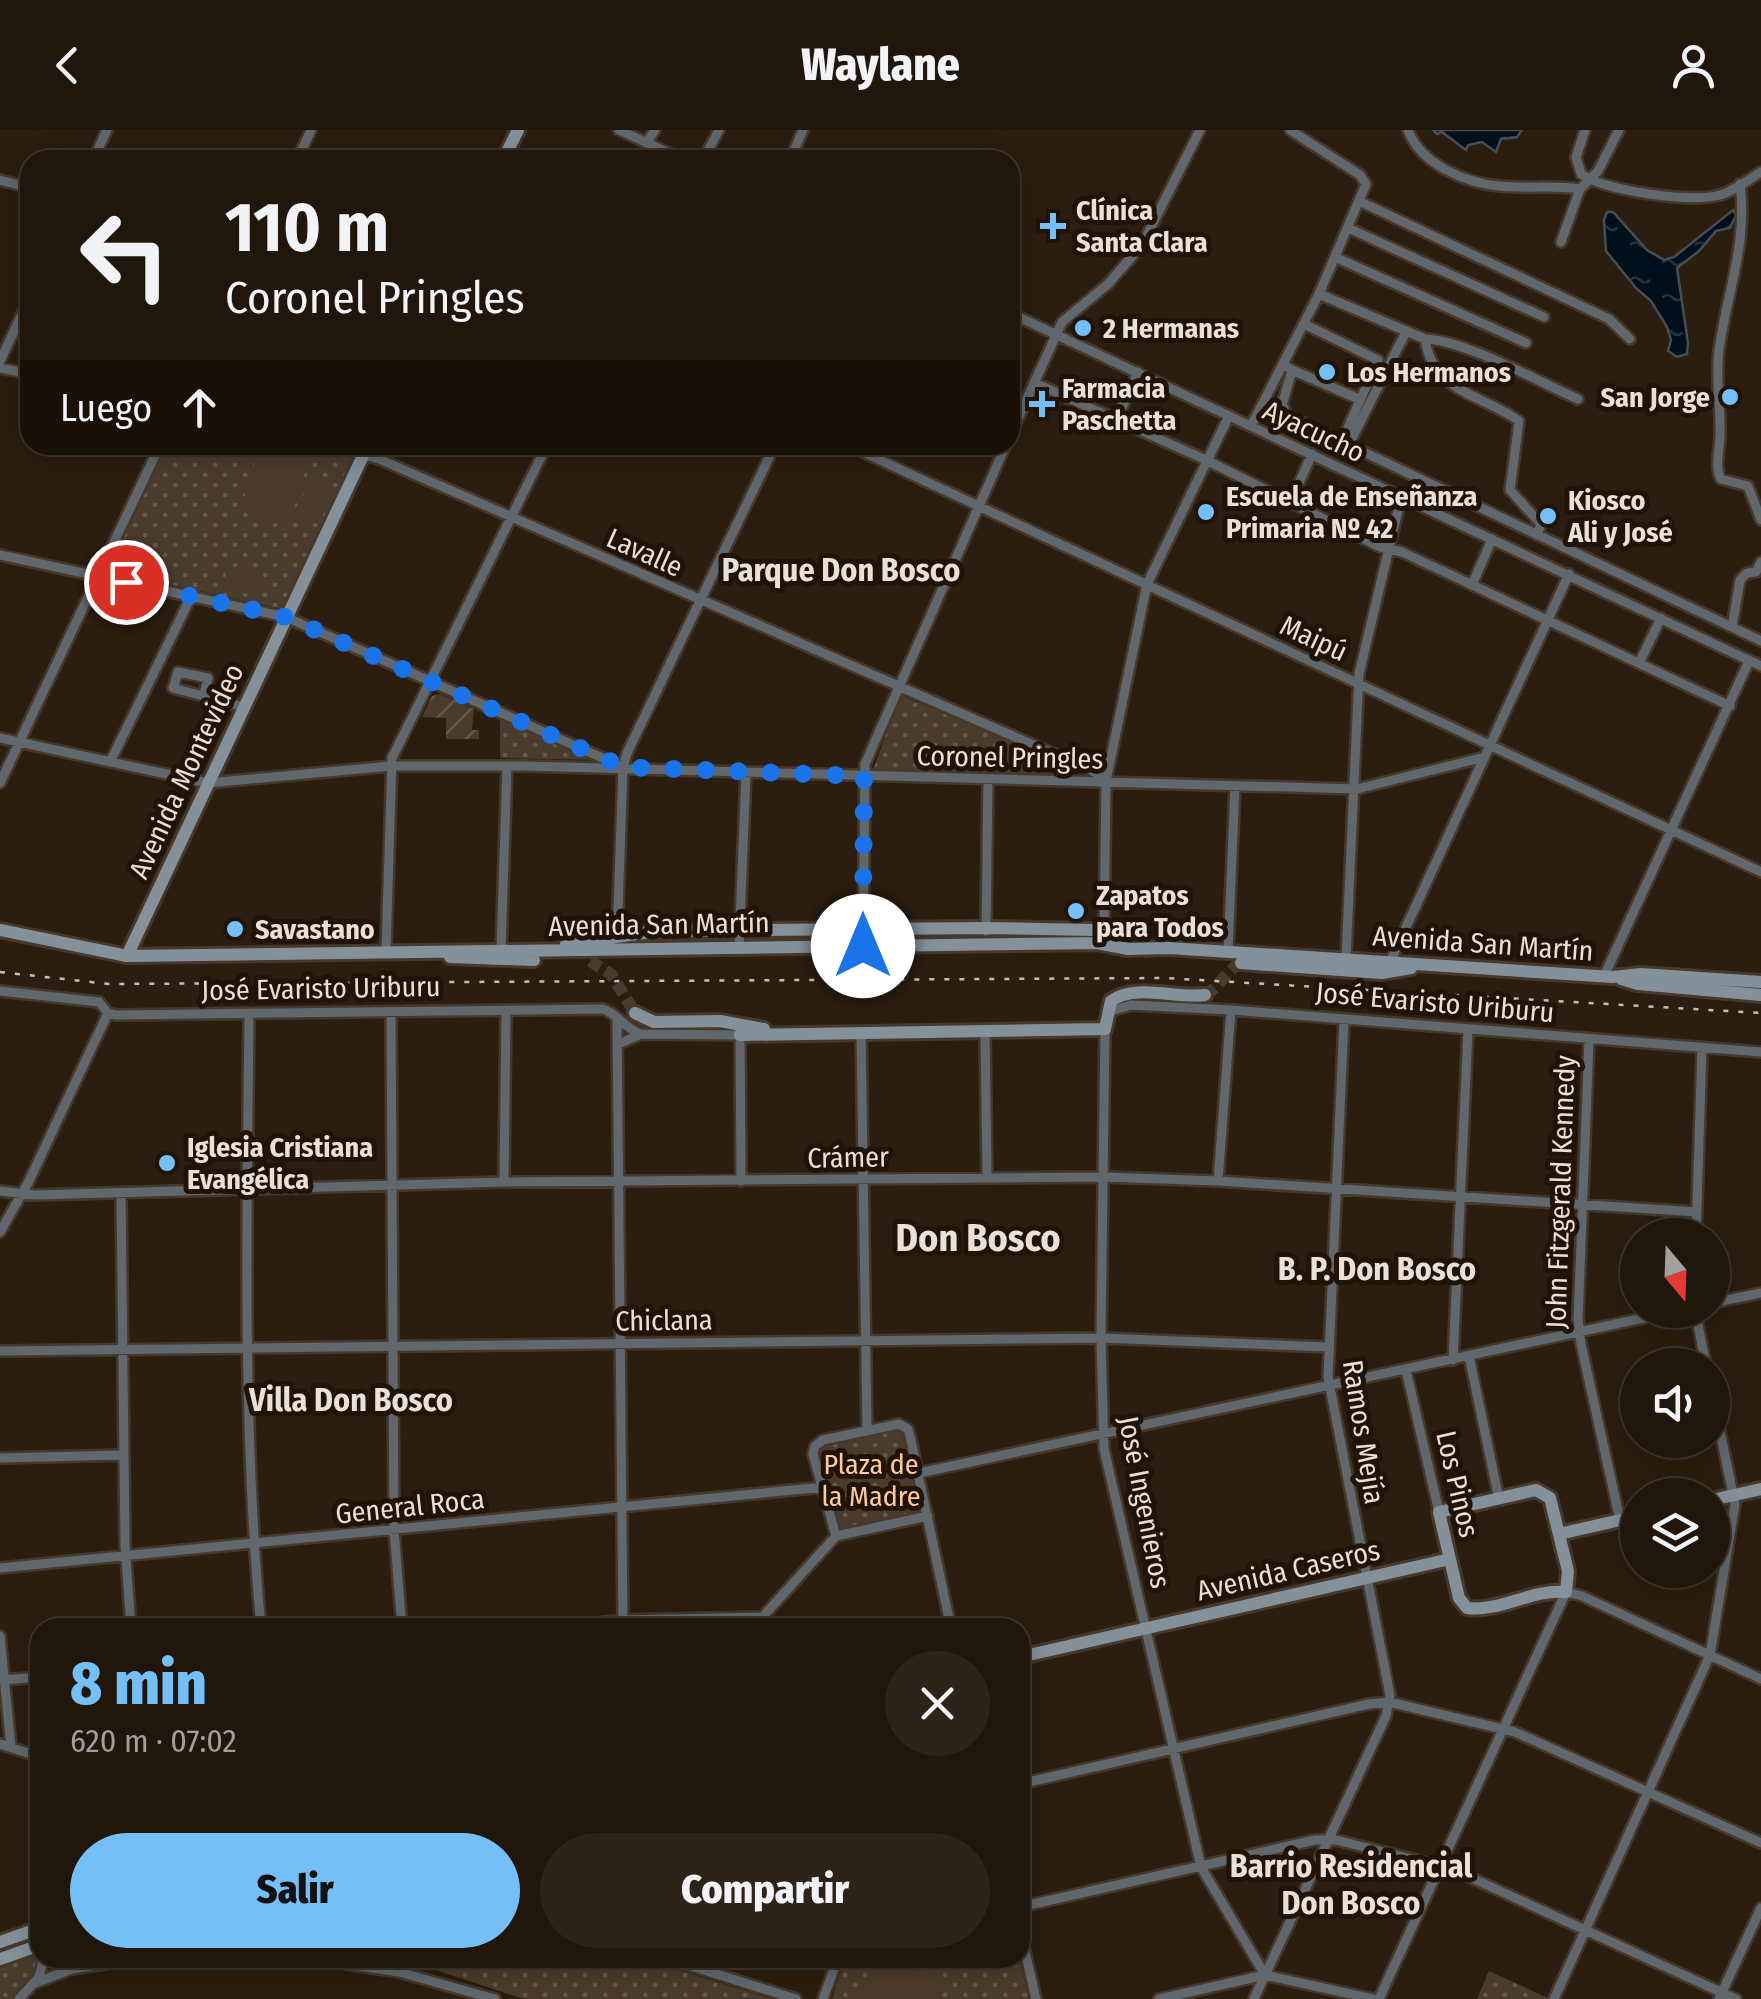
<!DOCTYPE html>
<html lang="es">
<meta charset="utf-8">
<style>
:root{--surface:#20160b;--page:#2d2319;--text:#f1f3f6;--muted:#a29f9d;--line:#3d352c;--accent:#74c0f6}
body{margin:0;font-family:"Fira Sans Condensed",sans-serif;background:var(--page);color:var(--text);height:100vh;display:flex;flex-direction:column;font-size:38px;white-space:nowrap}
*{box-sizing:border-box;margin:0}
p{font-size:32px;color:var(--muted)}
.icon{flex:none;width:55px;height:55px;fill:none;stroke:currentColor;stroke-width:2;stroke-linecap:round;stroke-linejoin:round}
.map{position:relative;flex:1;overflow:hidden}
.sheet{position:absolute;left:30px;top:1488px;width:1000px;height:350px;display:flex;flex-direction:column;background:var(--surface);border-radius:30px;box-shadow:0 5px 25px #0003,0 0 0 2px var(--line)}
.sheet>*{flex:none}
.hud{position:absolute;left:20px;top:20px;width:1000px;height:305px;border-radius:30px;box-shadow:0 5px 25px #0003,0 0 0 2px var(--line);background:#20160b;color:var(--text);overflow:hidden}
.needle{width:65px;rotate:161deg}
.fabs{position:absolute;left:1620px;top:1088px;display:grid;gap:20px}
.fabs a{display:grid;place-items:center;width:110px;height:110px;border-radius:50%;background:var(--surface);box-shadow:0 5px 25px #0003,0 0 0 2px var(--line);font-size:50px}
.pin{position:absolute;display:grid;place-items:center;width:85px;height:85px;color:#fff;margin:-42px;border:5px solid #fff;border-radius:50%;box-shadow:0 2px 10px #0007}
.me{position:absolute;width:110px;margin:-55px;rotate:0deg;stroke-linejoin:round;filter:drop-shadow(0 0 8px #0008)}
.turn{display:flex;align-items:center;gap:35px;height:210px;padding:0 40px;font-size:45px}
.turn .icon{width:130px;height:130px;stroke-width:2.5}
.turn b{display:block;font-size:70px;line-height:85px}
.then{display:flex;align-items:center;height:95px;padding:0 40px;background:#0003;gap:20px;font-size:38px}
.round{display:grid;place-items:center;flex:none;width:105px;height:105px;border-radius:52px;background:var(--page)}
.overview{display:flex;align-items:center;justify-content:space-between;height:170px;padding:0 40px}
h1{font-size:60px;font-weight:800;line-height:75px;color:var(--accent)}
.primary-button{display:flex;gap:20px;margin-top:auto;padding:20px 40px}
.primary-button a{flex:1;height:115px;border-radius:60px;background:var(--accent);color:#111;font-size:40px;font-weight:800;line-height:115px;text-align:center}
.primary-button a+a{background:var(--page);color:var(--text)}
header{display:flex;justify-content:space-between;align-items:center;height:130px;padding:0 40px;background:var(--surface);font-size:45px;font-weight:800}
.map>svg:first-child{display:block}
.grass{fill:url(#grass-dots)}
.garden{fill:url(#garden-furrows)}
.pitch{fill:#4b3b2c}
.water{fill:url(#water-ripples);stroke:#464e54;stroke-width:2.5}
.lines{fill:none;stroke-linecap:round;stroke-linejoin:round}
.secondary-tunnel{stroke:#483a2d;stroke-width:12;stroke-dasharray:12 6;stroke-linecap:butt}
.street-casing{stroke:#46382b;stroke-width:14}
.secondary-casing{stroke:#46382b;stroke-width:18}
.street{stroke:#60686e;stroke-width:9}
.secondary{stroke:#84919b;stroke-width:12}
.rail{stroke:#c8bdb4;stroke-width:2.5;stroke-dasharray:5 10;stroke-linecap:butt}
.route{stroke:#1a73e8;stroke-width:18;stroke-dasharray:0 32.4}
.poi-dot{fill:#74c0f6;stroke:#211307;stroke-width:4}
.labels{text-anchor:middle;stroke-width:10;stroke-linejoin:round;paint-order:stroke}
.poi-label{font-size:28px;font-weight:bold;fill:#eae0d8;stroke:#211307;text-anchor:start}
.street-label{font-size:28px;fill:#eae0d8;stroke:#211307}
.park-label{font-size:28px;fill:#fccca0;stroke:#211307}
.quarter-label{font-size:32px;font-weight:bold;fill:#eae0d8;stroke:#211307}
.district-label{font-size:38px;font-weight:bold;fill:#eae0d8;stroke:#211307}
</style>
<header><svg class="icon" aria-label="back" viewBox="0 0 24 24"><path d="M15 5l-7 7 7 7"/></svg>Waylane<svg class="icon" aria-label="person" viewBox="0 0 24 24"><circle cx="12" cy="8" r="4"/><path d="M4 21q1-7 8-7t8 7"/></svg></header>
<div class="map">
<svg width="1761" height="1869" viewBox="0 0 1761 1869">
<defs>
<pattern id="grass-dots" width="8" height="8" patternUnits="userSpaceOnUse" patternTransform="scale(2.5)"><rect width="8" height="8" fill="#4b3b2c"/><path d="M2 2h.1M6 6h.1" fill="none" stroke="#65574a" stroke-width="1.8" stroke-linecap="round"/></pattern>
<pattern id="garden-furrows" width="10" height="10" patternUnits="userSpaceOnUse" patternTransform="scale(2.5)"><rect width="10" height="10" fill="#4b3b2c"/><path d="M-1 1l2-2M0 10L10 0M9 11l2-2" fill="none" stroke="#65574a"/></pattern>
<pattern id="water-ripples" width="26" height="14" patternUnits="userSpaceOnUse" patternTransform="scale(2.5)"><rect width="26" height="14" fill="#000f1c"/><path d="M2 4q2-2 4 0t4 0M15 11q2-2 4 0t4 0" fill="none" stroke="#25323c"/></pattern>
</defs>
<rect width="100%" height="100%" fill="#2b1d0f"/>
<path class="grass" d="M167 315H306L351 326 356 331 282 479 118 443 113 439V429Z
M900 565 1073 637V644L872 643Z
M500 586 603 630 500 628Z
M904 1296 928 1386 836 1406 815 1316Z
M40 1815 42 1838 19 1869H0V1829Z
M374 1828H641L771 1869H524L430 1838Z
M845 1828H1019L1029 1869H832Z
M1489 1841 1550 1869H1477Z"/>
<path class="garden" d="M440 564 474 579 472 600H479V609H446V588L422 587 432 566Z"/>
<path class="pitch" d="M260 315H278L310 325 289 395 240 380Z
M312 348 332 358 315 392 295 382Z
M227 438 261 445 257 466 223 459Z
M873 1828 945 1849 938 1869H860Z"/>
<path class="water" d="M1433 0H1522L1517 7 1501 9 1496 22 1482 12 1468 15 1466 20 1442 2 1437 4Z
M1733 80 1736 85 1730 98 1716 101 1699 121 1677 138 1688 213 1687 224 1677 227 1668 221 1671 210 1667 197 1651 171 1636 158 1606 121 1604 90 1607 82H1613L1647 120 1664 130 1674 127Z"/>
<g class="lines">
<path class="secondary-tunnel" d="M590 831 611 844 635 883
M1205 865C1220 857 1226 840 1241 833"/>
<g class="street-casing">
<path id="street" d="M619 0 684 30
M1408 0C1420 34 1466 53 1499 56 1526 59 1552 55 1580 59
M1585 0 1576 27 1581 44C1607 61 1689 73 1720 65 1734 61 1748 50 1761 42
M646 13 655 0
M508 21 530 30
M93 30 107 0
M297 30 311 0
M703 30 719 0
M790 30 803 0
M0 50 30 58
M1740 54C1748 113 1727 162 1719 220 1715 249 1721 276 1720 305 1720 319 1714 337 1721 349L1748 356 1761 390
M1359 71 1609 189 1630 209
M1348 98 1544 187
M1561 112 1580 59 1598 41 1619 0
M1337 128 1526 213
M1319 164 1425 209C1465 210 1539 252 1578 269
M1010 183 1761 536
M1304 194 1378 230 1342 311
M1425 209C1433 263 1482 264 1519 291L1510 360 1541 394 1537 405
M0 231 30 167
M1283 234 1292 240 1282 275 1288 286 1761 511
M0 238 30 244
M1292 240 1359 269
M1035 253 1206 330 1380 417 1402 422 1730 576
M1117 289 1138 242
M1251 296 1319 164 1366 54 1360 45 1290 0
M1010 306 1062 192 1108 154 1142 115 1200 0
M327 315 379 329 1093 641 1104 649
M848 315 1761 742
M1348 316 1406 202
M1291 371 1312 324
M0 425 286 487 616 634
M1472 455 1492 409
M1732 497 1740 450 1747 443 1756 442 1761 432
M1639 533 1661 488
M204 565 208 548 178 542 173 558 244 577
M0 608 208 653 391 636H526L1357 659 1481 628
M110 632 192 465
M0 653 160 315
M986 801 988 649
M1104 805 1106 651 1147 454 1229 286
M617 808 623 637 627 623 775 315
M739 816 746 643
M863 816 865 634 1006 315
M386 820 392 628 547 315
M501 820 507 636
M1228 822 1235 656
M1346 828 1359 544 1401 368
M1390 832 1569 444
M1604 846 1749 531
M0 861 99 872 108 883 116 885 603 879C617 883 625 899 641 904
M391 882 394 1400 402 1498
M1107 882 1131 875 1231 880 1761 922
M249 885C247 1088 242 1295 261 1498
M617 891 623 1498
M1105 899 1101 1208 1104 1319 1201 1737 1265 1845
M985 901 987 1046
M861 902 867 1300
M1589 911 1578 1189 1581 1214 1620 1390
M619 914 641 904 740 905 741 1051
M1218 1051 1231 880
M504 1052 506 882
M0 1061 35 1065 504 1052 1105 1047 1218 1051 1697 1082
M121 1063 125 1415 131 1498
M0 1102 29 1051 108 883
M1696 1105 1702 918
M1712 1173 1761 1163
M1695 1180 1706 1235
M0 1221 1101 1208 1328 1217
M1469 1226 1499 1369
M1453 1230 1468 900
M1406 1240 1439 1382
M0 1328 123 1325
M919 1343 1681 1180
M836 1406 928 1386
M0 1438 824 1357
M554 1498 623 1490 763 1487
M764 1498 763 1487 767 1482 836 1406 813 1324 815 1316 823 1310 899 1294 908 1299 910 1306 951 1498
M0 1506 11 1617
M3 1550 40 1547
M0 1614 40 1627
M1020 1654 1369 1574 1389 1572 1515 1602 1761 1713
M1020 1777 1315 1710H1336L1452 1739 1736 1869
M1020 1800 1036 1869
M308 1828 399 1842 495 1869
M666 1828 796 1869
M35 1853 72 1839 141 1828
M19 1869 39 1847 44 1828
M823 1869 838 1828
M1159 1869 1265 1845 1373 1869
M1254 1869 1386 1586 1390 1565 1328 1247 1344 890
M1379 1869 1566 1462 1582 1466 1761 1549
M1554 1869 1710 1525 1735 1374 1712 1263
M1719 1869 1761 1778"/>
</g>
<g class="secondary-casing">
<path id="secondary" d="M503 30 518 0
M0 800 127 826 1097 813 1128 819 1169 818 1613 847 1641 844 1761 852
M566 814 658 801 986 798 1094 800 1117 810
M127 826 368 315
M450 827 534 830
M1241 833 1382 843 1411 838
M1621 849 1638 854 1761 865
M635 883 654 892 720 891 764 899
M740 905 1105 899 1111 871C1135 853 1176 869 1205 865
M1536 1360 1550 1368 1568 1441 1566 1462C1532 1459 1500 1482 1467 1478L1459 1468 1439 1382Z
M1712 1370 1761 1359
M1559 1404 1638 1386
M1020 1527 1450 1429
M0 1812 40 1798
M0 1829 40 1815"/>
</g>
<use href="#street" class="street"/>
<use href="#secondary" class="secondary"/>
<path class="rail" d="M0 842 109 854 1164 848 1761 883"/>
</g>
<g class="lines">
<path class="route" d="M126 452 286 487 623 637 864 646 863 816"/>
</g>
<g class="poi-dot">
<path d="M1048 81h10v10h10v10h-10v10h-10v-10h-10v-10h10z"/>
<circle cx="1083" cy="198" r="10"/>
<circle cx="1327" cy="242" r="10"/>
<circle cx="1730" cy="267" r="10"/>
<path d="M1037 259h10v10h10v10h-10v10h-10v-10h-10v-10h10z"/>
<circle cx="1206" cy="382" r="10"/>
<circle cx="1548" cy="386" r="10"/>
<circle cx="1076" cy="781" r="10"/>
<circle cx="235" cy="799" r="10"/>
<circle cx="167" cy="1033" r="10"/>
</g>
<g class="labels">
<g class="poi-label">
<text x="1076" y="90">Clínica<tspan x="1076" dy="32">Santa Clara</tspan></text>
<text x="1103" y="208">2 Hermanas</text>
<text x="1347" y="252">Los Hermanos</text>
<text x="1062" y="268">Farmacia<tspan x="1062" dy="32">Paschetta</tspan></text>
<text x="1710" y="277" text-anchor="end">San Jorge</text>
<text x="1226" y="376">Escuela de Enseñanza<tspan x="1226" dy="32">Primaria Nº 42</tspan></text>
<text x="1568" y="380">Kiosco<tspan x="1568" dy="32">Ali y José</tspan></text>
<text x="1096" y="775">Zapatos<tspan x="1096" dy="32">para Todos</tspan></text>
<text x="255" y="809">Savastano</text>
<text x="187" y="1027">Iglesia Cristiana<tspan x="187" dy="32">Evangélica</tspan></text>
</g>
<g class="street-label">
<text transform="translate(1314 301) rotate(25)" y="10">Ayacucho</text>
<text transform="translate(645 422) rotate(24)" y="10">Lavalle</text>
<text transform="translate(1314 508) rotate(25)" y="10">Maipú</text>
<text transform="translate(1010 627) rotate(1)" y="10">Coronel Pringles</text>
<text transform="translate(186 641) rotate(-65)" y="10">Avenida Montevideo</text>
<text transform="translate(659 794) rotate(-1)" y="10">Avenida San Martín</text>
<text transform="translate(1483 813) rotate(4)" y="10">Avenida San Martín</text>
<text transform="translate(321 858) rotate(-1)" y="10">José Evaristo Uriburu</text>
<text transform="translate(1435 872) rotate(5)" y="10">José Evaristo Uriburu</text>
<text transform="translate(848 1027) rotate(-1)" y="10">Crámer</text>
<text transform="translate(1560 1062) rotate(-88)" y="10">John Fitzgerald Kennedy</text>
<text transform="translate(664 1190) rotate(-1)" y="10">Chiclana</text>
<text transform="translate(1364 1302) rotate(81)" y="10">Ramos Mejía</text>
<text transform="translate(1458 1354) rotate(77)" y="10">Los Pinos</text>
<text transform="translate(1145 1372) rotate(79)" y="10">José Ingenieros</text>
<text transform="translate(410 1376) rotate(-6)" y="10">General Roca</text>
<text transform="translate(1288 1440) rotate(-13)" y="10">Avenida Caseros</text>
</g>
<g class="park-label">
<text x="871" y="1344">Plaza de<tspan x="871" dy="32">la Madre</tspan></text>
</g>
<g class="quarter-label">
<text x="841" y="451">Parque Don Bosco</text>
<text x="1377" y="1150">B. P. Don Bosco</text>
<text x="351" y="1281">Villa Don Bosco</text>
<text x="1351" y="1747">Barrio Residencial<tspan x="1351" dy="37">Don Bosco</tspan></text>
</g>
<g class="district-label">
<text x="978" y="1121">Don Bosco</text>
</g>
</g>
</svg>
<div class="fabs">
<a><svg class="needle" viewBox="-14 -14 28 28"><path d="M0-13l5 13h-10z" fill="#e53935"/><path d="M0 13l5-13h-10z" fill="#a29f9d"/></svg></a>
<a><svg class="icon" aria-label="sound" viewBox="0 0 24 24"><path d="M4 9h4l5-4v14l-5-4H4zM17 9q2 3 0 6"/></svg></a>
<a><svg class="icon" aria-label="layers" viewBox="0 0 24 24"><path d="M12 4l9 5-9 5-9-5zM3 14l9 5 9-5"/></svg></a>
</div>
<div class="pin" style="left:126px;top:452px;background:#d93025"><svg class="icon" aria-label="arrive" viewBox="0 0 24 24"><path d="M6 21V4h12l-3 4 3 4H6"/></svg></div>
<svg class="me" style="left:863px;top:816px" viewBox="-20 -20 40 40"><circle r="19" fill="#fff"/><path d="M0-13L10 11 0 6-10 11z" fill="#1a73e8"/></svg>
<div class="hud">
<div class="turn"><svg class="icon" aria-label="left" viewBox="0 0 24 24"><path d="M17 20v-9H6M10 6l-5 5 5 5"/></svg><div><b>110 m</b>Coronel Pringles</div></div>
<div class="then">Luego<svg class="icon" aria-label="ahead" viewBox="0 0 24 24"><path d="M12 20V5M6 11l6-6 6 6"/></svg></div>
</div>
<section class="sheet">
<div class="overview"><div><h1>8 min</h1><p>620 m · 07:02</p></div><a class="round"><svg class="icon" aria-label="close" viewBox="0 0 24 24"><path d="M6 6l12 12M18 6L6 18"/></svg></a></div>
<div class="primary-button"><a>Salir</a><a>Compartir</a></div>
</section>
</div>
